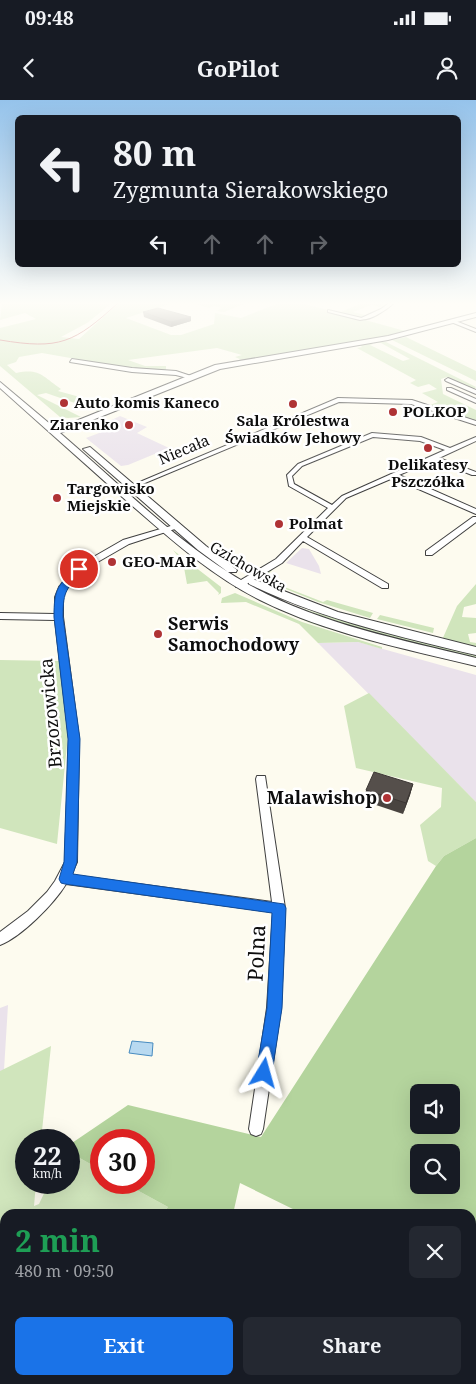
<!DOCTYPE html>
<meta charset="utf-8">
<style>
:root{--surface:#171b24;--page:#242831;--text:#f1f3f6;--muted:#9ea1a6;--accent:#1a73e8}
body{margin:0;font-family:"Noto Serif",serif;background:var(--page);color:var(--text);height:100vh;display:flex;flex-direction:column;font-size:19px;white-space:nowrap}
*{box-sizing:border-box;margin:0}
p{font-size:16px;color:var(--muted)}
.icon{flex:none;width:28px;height:28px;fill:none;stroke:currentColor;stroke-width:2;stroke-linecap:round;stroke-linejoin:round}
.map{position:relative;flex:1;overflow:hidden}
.side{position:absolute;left:0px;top:1109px;width:476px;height:176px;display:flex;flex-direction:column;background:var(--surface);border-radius:15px 15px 0 0;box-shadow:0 5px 20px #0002}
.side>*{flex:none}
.hud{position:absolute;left:15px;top:15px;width:446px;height:152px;border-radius:8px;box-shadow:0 5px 20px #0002;background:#171b24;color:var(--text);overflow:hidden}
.fabs{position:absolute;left:410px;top:984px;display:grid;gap:10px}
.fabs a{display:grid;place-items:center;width:50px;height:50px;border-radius:8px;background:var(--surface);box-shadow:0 5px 20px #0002;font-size:25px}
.speed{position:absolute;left:15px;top:1029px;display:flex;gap:10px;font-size:25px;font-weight:700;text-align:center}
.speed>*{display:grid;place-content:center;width:65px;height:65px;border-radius:50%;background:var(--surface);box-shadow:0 5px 20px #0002;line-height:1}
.speed small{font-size:12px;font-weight:400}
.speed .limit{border:8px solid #d22;background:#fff;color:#111}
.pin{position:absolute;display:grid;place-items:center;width:42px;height:42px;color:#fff;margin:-21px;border:2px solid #fff;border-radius:50%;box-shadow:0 1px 5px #0007}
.me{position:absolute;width:55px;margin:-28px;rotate:8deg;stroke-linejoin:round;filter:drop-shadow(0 0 4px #0008)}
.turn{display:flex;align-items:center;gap:18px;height:105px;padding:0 15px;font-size:22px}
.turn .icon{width:65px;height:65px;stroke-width:2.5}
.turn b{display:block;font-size:35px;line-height:42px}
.lanes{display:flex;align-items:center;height:48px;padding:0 15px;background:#0003;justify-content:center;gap:25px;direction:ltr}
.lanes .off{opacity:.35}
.round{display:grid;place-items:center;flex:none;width:52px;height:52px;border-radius:8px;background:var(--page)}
.overview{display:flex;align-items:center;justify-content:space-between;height:85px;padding:0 15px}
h1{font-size:30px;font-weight:700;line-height:38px;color:#1e9e55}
.primary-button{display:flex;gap:10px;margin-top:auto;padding:10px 15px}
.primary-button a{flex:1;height:58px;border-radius:8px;background:var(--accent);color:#fff;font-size:20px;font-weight:700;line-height:58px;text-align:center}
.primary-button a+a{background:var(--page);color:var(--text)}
.status{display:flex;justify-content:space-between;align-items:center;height:35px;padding:0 25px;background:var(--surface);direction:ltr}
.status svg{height:14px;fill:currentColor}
header{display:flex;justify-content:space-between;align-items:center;height:65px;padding:0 15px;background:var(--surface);font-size:22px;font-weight:700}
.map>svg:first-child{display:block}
.industrial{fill:#eae2eb}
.green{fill:#d0e5bc}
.forest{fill:#b4d49d;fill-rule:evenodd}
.water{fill:#b8d9f0;stroke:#478bc0}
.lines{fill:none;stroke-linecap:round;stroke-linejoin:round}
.pedestrian-casing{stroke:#404040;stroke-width:2}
.minor-casing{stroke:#404040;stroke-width:2}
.tertiary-casing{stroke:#404040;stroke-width:2}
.pedestrian{fill:#fff;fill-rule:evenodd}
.minor{fill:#fff;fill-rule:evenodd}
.tertiary{fill:#fff;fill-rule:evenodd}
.tram{stroke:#af3335;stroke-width:1}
.wall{fill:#494440}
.shaded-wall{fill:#3c3734}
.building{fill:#554f4b;stroke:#3c3734}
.route{fill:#1a73e8;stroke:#114b97}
.poi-dot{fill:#af3335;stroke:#fff;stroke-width:2}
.labels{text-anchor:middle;stroke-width:5;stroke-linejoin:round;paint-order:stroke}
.far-poi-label{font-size:15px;font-weight:bold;fill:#0d0d0d;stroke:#fff;text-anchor:start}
.far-street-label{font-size:15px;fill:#0d0d0d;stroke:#fff}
.poi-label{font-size:18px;font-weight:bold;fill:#0d0d0d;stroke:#fff;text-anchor:start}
.street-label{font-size:18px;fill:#0d0d0d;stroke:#fff}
.near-street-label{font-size:21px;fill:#0d0d0d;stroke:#fff}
</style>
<div class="status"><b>09:48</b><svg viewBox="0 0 49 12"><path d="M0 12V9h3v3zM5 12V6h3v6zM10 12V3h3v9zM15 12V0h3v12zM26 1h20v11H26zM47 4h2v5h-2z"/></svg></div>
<header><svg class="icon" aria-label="back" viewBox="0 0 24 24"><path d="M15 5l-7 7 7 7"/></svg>GoPilot<svg class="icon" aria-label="person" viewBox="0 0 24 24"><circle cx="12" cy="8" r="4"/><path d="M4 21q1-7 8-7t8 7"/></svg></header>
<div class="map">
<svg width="476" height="1284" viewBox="0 0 476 1284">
<rect width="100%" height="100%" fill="#fdfbef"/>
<path class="industrial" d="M324 314 343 323 329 329 309 319Z
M120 316 147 327 137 333 169 348 128 365 121 366 86 338 107 330 99 326Z
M302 448 309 449 319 466 321 474 286 463Z
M358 542 476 575V702L318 543Z
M8 905 4 970 0 971V908Z"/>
<path class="green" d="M2 203H112L87 223 61 237 79 239 119 203 170 204 126 218 171 235H181L214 224 215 213 241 218 279 203H301L339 213 361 203H384L380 207 371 205 353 212 365 215 358 218 405 231 383 237 242 260 235 257 242 255 217 248 128 260 145 266H166V271L133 269 42 253 19 257 16 262 7 265 16 273C40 268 42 276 61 289L58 291 116 307 101 312 46 293 37 295 81 317 68 318 60 317 0 266V228L36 219 25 213 0 220Z
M192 203H246L224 212 217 211 222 208 214 206 209 208Z
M406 237 476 271V281L392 240Z
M375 242H386L476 287 474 289 447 277 441 279 443 294 476 310V321L430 305 438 302 422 293 437 289 429 284 418 287 410 283 416 280 357 248 362 247 360 245 371 243 373 244 370 245 403 261 410 259 381 243Z
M173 450 221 487V493L218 495 219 493 207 481 187 484 183 462Z
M270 470H272L264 479 323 502 327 500 373 513 370 518 318 502 266 481 262 478V475Z
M476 484V504L464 507 462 517 476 518V533L468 534 470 542 476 543V548L442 540 457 506Z
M239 492 300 518 381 545 310 523Z
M235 493 302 522 382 547V549L358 542 318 543 299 524 246 502 221 503 222 498Z
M287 504 377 531 476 555V558L356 528Z
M380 515 434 528 433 533 377 519Z
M0 560 59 561 68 635 57 744 0 728Z
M369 593 476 702V738L444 756 436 766 428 761 420 725 441 707 442 688 356 668 344 606Z
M51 946 41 1040H26V1082L36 1083 34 1106 39 1104 49 1083 69 1082V1052L101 1070V1082L124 1083 168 1107 162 1114H5V1257L0 1261V971Z"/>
<path class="forest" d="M476 738V1179L471 1190V1114H303L240 1083 233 1114H162L168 1107 124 1083 144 1082V1040H101V1070L69 1052V1045L128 1005 261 1037 436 766 444 756ZM419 992H451V1025H419ZM419 1052H451V1085H419Z
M5 1257V1280H197L196 1284H0V1261Z"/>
<path class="water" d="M132 941 153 943 152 956 129 953Z"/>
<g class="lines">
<g class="pedestrian-casing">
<path id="pedestrian" d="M328 210 362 218 363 219 360 220 328 212Z"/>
</g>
<g class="minor-casing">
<path id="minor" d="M389 203H394C386 210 369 222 359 219L381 209Z
M453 220 476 229V232L451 222Z
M72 259 132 268 176 271 194 277 191 279 176 275 132 272 70 262Z
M448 278 476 290V294L446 281 445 280Z
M447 288H451L476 299V303L447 290Z
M338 298 412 300 476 321V325L411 304 339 302 133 388 128 387Z
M372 333 421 337 450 348 476 337V341L439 358 476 372V375H472L434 360 399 375 476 409V414L393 378 346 398 307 437 388 484V488H382L303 441 282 463 242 487H236V483L276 459 328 408 289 386 287 375 298 364ZM373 337 420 341 445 350 342 396 332 405 294 384 292 376 302 366Z
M473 417H476V422L432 455H426V451Z
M174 425 181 427 129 444 82 471 67 488 63 497V517L79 639 77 762 71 775 272 802 256 679 257 676H265L285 808 281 908 263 1029 261 1034 256 1036 251 1034 249 1029 267 908 273 812 66 784C54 804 21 837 0 845V832L28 811 47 792 55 781 65 762 69 639 55 520 0 519V513L55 514V497L59 487 76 467 123 440Z"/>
</g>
<g class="tertiary-casing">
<path id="tertiary" d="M476 213V217L388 240 220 269 60 333C115 380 167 433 228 472L198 450 83 349 90 347 206 446 237 470 236 472H228C303 521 391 537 476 558V566C403 548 328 534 260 500 208 474 165 434 121 396 81 360 40 324 0 288V282L56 329 215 265 388 236Z
M253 479 338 512 476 547V555C398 536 321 519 249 484V480Z"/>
</g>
<use href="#pedestrian" class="pedestrian"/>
<use href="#minor" class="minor"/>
<use href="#tertiary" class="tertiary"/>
<path class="tram" d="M0 240C60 250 74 243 118 203"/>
</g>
<path class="wall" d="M143 212 191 217V221L171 227 144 217Z
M413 684 410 695 403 714 364 701 366 690Z"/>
<path class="shaded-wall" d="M191 217V221L171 227V222Z
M413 684 410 695 403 714 406 703Z"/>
<path class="building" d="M158 208 191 217 171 222 143 212Z
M374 672 413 684 406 703 366 690Z"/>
<linearGradient id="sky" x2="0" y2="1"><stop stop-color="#95c3eb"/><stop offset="0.53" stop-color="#fefdf8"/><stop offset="1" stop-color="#fefdf8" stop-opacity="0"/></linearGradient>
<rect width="476" height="383" fill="url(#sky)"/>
<path class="route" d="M76 467 83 469C67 491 63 488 63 517L80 639 77 762 73 774 284 804 286 808 282 908 272 973 270 979 264 981 259 979 256 973 267 908 272 813 65 784 61 783 59 779 64 762 68 639 54 517C54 489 57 487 76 467Z"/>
<g class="poi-dot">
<circle cx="64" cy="303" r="5"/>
<circle cx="293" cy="304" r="5"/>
<circle cx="393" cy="312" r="5"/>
<circle cx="129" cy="325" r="5"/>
<circle cx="428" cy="348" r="5"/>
<circle cx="57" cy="398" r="5"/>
<circle cx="279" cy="424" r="5"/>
<circle cx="112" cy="462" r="5"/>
<circle cx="158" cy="534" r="5"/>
<circle cx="387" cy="698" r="5"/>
</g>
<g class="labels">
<g class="far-poi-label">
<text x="74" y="308">Auto komis Kaneco</text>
<text x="403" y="317">POLKOP</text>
<text x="293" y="326" text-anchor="middle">Sala Królestwa<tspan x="293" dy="17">Świadków Jehowy</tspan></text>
<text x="119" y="330" text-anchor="end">Ziarenko</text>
<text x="428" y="370" text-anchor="middle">Delikatesy<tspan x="428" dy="17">Pszczółka</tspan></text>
<text x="67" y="394">Targowisko<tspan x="67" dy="17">Miejskie</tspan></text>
<text x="289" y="429">Polmat</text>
<text x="122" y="467">GEO-MAR</text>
</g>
<g class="far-street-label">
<text transform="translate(184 350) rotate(-23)" y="5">Niecała</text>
<text transform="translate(248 467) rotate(30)" y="5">Gzichowska</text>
</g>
<g class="poi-label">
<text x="168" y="530">Serwis<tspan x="168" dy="21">Samochodowy</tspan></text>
<text x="377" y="704" text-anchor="end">Malawishop</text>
</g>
<g class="street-label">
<text transform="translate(51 613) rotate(-95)" y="6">Brzozowicka</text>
</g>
<g class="near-street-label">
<text transform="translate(257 853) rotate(-87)" y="7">Polna</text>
</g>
</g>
</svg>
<div class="fabs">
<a><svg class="icon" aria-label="sound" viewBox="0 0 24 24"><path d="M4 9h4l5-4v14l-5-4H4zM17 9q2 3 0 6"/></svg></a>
<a><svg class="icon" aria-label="search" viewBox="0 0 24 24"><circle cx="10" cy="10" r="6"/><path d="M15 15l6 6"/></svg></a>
</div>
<div class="speed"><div>22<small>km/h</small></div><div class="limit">30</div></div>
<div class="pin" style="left:79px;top:469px;background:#d93025"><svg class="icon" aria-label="arrive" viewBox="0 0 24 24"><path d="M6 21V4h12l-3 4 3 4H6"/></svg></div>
<svg class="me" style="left:264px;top:973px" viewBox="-20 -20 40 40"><path d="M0-17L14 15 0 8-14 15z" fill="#1a73e8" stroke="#fff" stroke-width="4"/></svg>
<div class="hud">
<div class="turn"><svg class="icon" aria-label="left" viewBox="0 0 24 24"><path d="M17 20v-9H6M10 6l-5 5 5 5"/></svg><div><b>80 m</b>Zygmunta Sierakowskiego</div></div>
<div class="lanes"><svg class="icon" aria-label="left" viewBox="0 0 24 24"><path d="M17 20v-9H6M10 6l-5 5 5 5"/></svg><svg class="icon off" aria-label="ahead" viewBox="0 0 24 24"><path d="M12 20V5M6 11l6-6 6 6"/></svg><svg class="icon off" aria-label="ahead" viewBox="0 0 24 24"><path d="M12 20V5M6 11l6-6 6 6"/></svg><svg class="icon off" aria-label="right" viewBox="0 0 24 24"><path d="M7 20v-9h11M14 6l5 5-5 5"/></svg></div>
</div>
<section class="side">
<div class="overview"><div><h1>2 min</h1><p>480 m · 09:50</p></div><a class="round"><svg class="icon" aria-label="close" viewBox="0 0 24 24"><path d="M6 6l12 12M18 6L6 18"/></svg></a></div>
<div class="primary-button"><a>Exit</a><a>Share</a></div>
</section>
</div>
